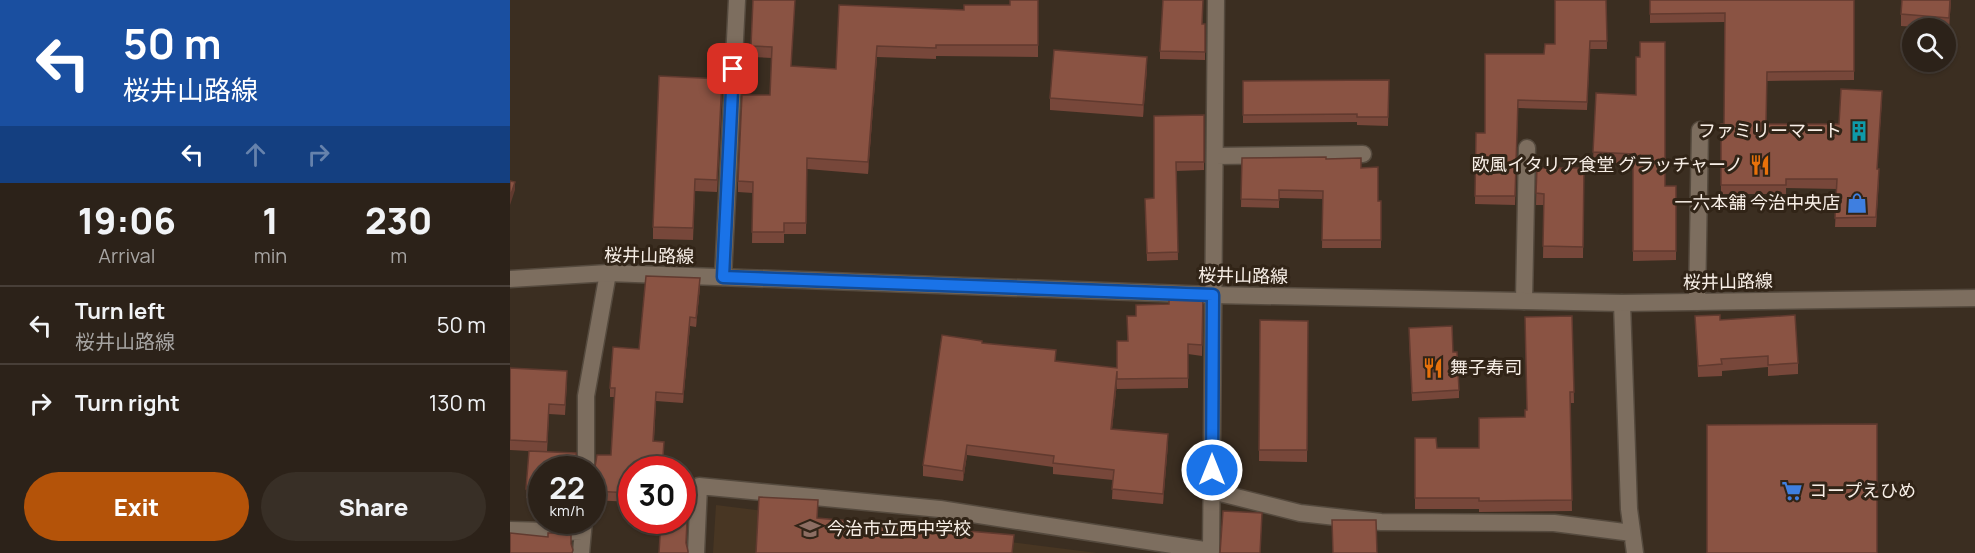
<!DOCTYPE html>
<meta charset="utf-8">
<style>
:root{--surface:#2c2219;--page:#382f26;--text:#f1f3f6;--muted:#a6a4a2;--line:#483f38;--accent:#b45309}
body{margin:0;font-family:Manrope,"Noto Sans JP",sans-serif;background:var(--page);color:var(--text);height:100vh;display:flex;flex-direction:column;font-size:22px;white-space:nowrap}
*{box-sizing:border-box;margin:0}
p{font-size:20px;color:var(--muted)}
.icon{flex:none;width:33px;height:33px;fill:none;stroke:currentColor;stroke-width:2;stroke-linecap:round;stroke-linejoin:round}
.map{position:relative;flex:1;overflow:hidden}
.details{display:flex;flex-direction:column;background:var(--surface);width:510px}
.details>*{flex:none}
.guide{background:#1a4fa0;color:#fff;overflow:hidden}
.fabs{position:absolute;left:1392px;top:18px;display:grid;gap:12px}
.fabs a{display:grid;place-items:center;width:54px;height:54px;border-radius:50%;background:var(--surface);box-shadow:0 2px 4px #0004,0 0 0 2px var(--line);font-size:30px}
.speed{position:absolute;left:18px;top:456px;display:flex;gap:12px;font-size:30px;font-weight:700;text-align:center}
.speed>*{display:grid;place-content:center;width:78px;height:78px;border-radius:50%;background:var(--surface);box-shadow:0 2px 4px #0004,0 0 0 2px var(--line);line-height:1}
.speed small{font-size:15px;font-weight:400}
.speed .limit{border:9px solid #d22;background:#fff;color:#111}
.pin{position:absolute;display:grid;place-items:center;width:51px;height:51px;color:#fff;margin:-26px;border-radius:12px;box-shadow:0 3px 9px #0006}
.me{position:absolute;width:66px;margin:-33px;rotate:0deg;stroke-linejoin:round;filter:drop-shadow(0 0 4px #0008)}
.turn{display:flex;align-items:center;gap:21px;height:126px;padding:0 24px;font-size:27px}
.turn .icon{width:78px;height:78px;stroke-width:2.5}
.turn b{display:block;font-size:42px;line-height:51px}
.lanes{display:flex;align-items:center;height:57px;padding:0 24px;background:#0003;justify-content:center;gap:30px;direction:ltr}
.lanes .off{opacity:.35}
.eta{display:flex;justify-content:space-evenly;align-items:center;height:102px;text-align:center}
.eta b{font-size:36px;font-weight:800;line-height:42px}
.primary-button{display:flex;gap:12px;margin-top:auto;padding:12px 24px}
.primary-button a{flex:1;height:69px;border-radius:36px;background:var(--accent);color:#fff;font-size:24px;font-weight:800;line-height:69px;text-align:center}
.primary-button a+a{background:var(--page);color:var(--text)}
ul{padding:0;list-style:none}
li{display:flex;align-items:center;gap:18px;height:78px;padding:0 24px;border-top:2px solid var(--line)}
li div{flex:1}
li b{display:block;font-size:22px}
li em{font-style:normal}
main{display:flex;flex:1;min-height:0}
.map>svg:first-child{display:block}
.built{fill:#483623}
.lines{fill:none;stroke-linecap:round;stroke-linejoin:round}
.minor-casing{stroke:#554a3e;stroke-width:19}
.secondary-casing{stroke:#554a3e;stroke-width:19}
.minor{stroke:#7d6e5f;stroke-width:16}
.secondary{stroke:#7d6e5f;stroke-width:16}
.wall{fill:#77473a}
.shaded-wall{fill:#613a2f}
.building{fill:#8a5343;stroke:#613a2f;stroke-width:1.5}
.route-casing{stroke:#114b97;stroke-width:15}
.route{stroke:#1a73e8;stroke-width:10}
.labels{text-anchor:middle;stroke-width:6;stroke-linejoin:round;paint-order:stroke}
.poi-label{font-size:18px;fill:#f8efe7;stroke:#312417;text-anchor:end}
.street-label{font-size:18px;fill:#f8efe7;stroke:#312417}
</style>
<main>
<section class="details">
<div class="guide">
<div class="turn"><svg class="icon" aria-label="left" viewBox="0 0 24 24"><path d="M17 20v-9H6M10 6l-5 5 5 5"/></svg><div><b>50 m</b>桜井山路線</div></div>
<div class="lanes"><svg class="icon" aria-label="left" viewBox="0 0 24 24"><path d="M17 20v-9H6M10 6l-5 5 5 5"/></svg><svg class="icon off" aria-label="ahead" viewBox="0 0 24 24"><path d="M12 20V5M6 11l6-6 6 6"/></svg><svg class="icon off" aria-label="right" viewBox="0 0 24 24"><path d="M7 20v-9h11M14 6l5 5-5 5"/></svg></div>
</div>
<div class="eta">
<div><b>19:06</b><p>Arrival</p></div>
<div><b>1</b><p>min</p></div>
<div><b>230</b><p>m</p></div>
</div>
<ul>
<li><svg class="icon" aria-label="left" viewBox="0 0 24 24"><path d="M17 20v-9H6M10 6l-5 5 5 5"/></svg><div><b>Turn left</b><p>桜井山路線</p></div><em>50 m</em></li>
<li><svg class="icon" aria-label="right" viewBox="0 0 24 24"><path d="M7 20v-9h11M14 6l5 5-5 5"/></svg><div><b>Turn right</b></div><em>130 m</em></li>
</ul>
<div class="primary-button"><a>Exit</a><a>Share</a></div>
</section>
<div class="map">
<svg width="1465" height="553" viewBox="0 0 1465 553">
<rect width="100%" height="100%" fill="#3b2e21"/>
<path class="built" d="M206 505 587 553H203Z"/>
<g class="lines">
<g class="minor-casing">
<path id="minor" d="M705 156 853 154
M213 277 227 0
M1014 301 1017 148
M1187 302 1190 130
M1112 303 1119 509 1125 553
M76 470V396L98 273
M702 491 790 513 871 522 1044 523 1122 533
M0 530 73 532
M71 553 74 520
M186 553 189 486 430 509 701 551 706 0"/>
</g>
<g class="secondary-casing">
<path id="secondary" d="M0 279 98 273 703 295 1014 301 1112 303 1465 298"/>
</g>
<use href="#minor" class="minor"/>
<use href="#secondary" class="secondary"/>
</g>
<path class="wall" d="M243 0H285L281 66 326 69 329 5 454 10 500 5 528 0V57L426 56V59L367 57 358 174 297 169 296 234H274V243H242L243 193 228 192V181L260 95 262 58 241 57Z
M1096 0 1097 49H1080L1077 110 1008 108 1005 205 965 204 966 133H975L1045 44Z
M1140 0H1344V80L1257 81 1256 124H1329L1372 100 1367 169 1369 179 1366 227H1325L1327 189 1276 188V194H1211V124H1214L1215 22 1140 23Z
M1441 0 1439 29 1391 26V14Z
M692 24H695V60L650 59V51Z
M637 69 633 117 540 110V98Z
M879 80 878 126 847 125V122L733 123V81Z
M212 90 207 192 185 191 183 240 143 239V227Z
M1086 93 1155 186H1166V260L1123 261V164L1083 162Z
M694 115V170L666 171 668 260 637 261 635 199 644 198Z
M732 158 816 159 851 168 868 201H871V248H812L813 199 769 198V208L731 207Z
M1027 168H1074L1073 258H1033L1034 205H1026Z
M190 287 186 327 180 326 173 403 146 401 144 441 154 451 122 470V502L82 500V470L85 467 101 455 104 397H100V388L129 349Z
M693 295 692 356 678 354V388L607 389V382L602 429 658 444 653 504 602 499 603 480 543 474V467L457 455 453 481 413 476V465L472 343 546 361 607 368 626 316 659 304Z
M1062 316 1064 403H1060L1062 511 969 512V509H905V438L927 448H969L1015 417Z
M1185 316 1210 320 1288 363V374L1258 376V367L1212 371V376L1188 377Z
M750 320 798 321 797 462 749 461Z
M899 337 949 390V398L902 401Z
M0 368 57 381 55 415 39 414 37 452 67 466 32 470V499L16 498 19 451 0 450Z"/>
<path class="shaded-wall" d="M1440 0H1441L1439 29V18Z
M367 46V57L358 174V162Z
M637 57V69L633 117V105Z
M212 79V90L207 192V180Z
M5 182V190L0 205V197Z
M190 278V287L186 327V318Z
M180 317V326L173 403V394Z
M607 371V382L601 439V429Z
M658 434V444L653 504V494Z
M457 445V455L453 481V471Z"/>
<path class="building" d="M243 0H285L281 66 326 69 329 5 454 10V5H500V0H528V45H426V48L367 46 358 162 297 158 296 223H274V232H242L243 182 228 181 232 95H260L262 47 241 46Z
M653 0H693L692 24H695V52L650 51Z
M1045 0H1096L1097 41H1080L1077 102 1008 100 1005 196H965L966 133H975V54H1034L1035 44H1045Z
M1140 0H1344V71L1257 72 1256 124H1329L1331 89 1372 91 1367 169H1369L1366 217 1325 218 1327 179H1276V185H1211V124H1214L1215 13 1140 14Z
M1392 0H1440L1439 18 1391 14Z
M1130 42H1155V186H1166V251H1123V154L1083 152 1086 93 1126 95V57H1130Z
M544 50 637 57 633 105 540 98Z
M149 76 212 79 207 180 185 179 183 228 143 227Z
M879 80 878 117H847V114L733 115V81Z
M694 115V162H666L668 252 637 253 635 199 644 198V116Z
M816 157V159L851 158V168L868 167V201H871V240H812L813 191 769 190V200L731 199 732 158Z
M1027 168H1074L1073 247 1033 246 1034 194 1026 193Z
M0 181 5 182 0 197Z
M136 276 190 278 186 318 180 317 173 394 146 392 143 441 154 442 152 470H122V493L82 491V470H79L85 467 87 455H101L105 388H100L103 347 129 349Z
M659 293 693 295 692 345 678 344V378L607 379V371L601 429 658 434 653 494 602 489 604 470 543 463 544 456 457 445 453 471 413 465 432 335 472 341V343L546 350 545 361 607 368V341H618L617 316H626V305L659 304Z
M1210 315V320L1285 315 1288 363 1258 365V356L1211 359 1212 364 1188 366 1185 316Z
M1062 316 1064 392H1060L1062 500 969 501V498H905V438H926L927 448H969V418L1015 417V410H1017L1015 317Z
M750 320 798 321 797 450H749Z
M942 326 943 352H947L949 390 902 393 899 328Z
M0 368 57 371 55 405 39 404 37 442 0 440Z
M1367 424V553H1197V425Z
M19 451 66 453 67 466 73 470H32V490L16 489Z
M172 476H179L176 543 178 551V553H149L151 520H172Z
M249 497 308 500 307 518 504 535 502 553H246Z
M713 511 752 513 750 553H710Z
M822 520H866L867 553H823Z
M0 533 38 537V533H51L61 535V544L63 550 62 553H0Z"/>
<g class="lines">
<g class="route-casing">
<path id="route" d="M223 69 213 277 703 295 702 470"/>
</g>
<use href="#route" class="route"/>
</g>
<defs>
<g id="building-bare" transform="scale(1.62)"><path d="M-4-6H4V6H1V3H-1V6H-4ZM-2.5-4.3h1.7v1.8h-1.7ZM.8-4.3h1.7v1.8H.8ZM-2.5-1h1.7V.8h-1.7ZM.8-1h1.7V.8H.8Z" fill="#0f9aa8" stroke="#312417" stroke-width="2.5" paint-order="stroke"/></g>
<g id="restaurant-bare" transform="scale(1.62)"><path d="M-5-6h1v4h1v-4h1v4h1v-4h1v5L-1.5 .5V6h-2V.5L-5-1ZM5-6V6H3V1.5H1.5Q1.5-4 5-6Z" fill="#e8710a" stroke="#312417" stroke-width="2.5" paint-order="stroke"/></g>
<g id="shop-bare" transform="scale(1.62)"><path d="M-5-2.5h2.3a2.7 3.5 0 0 1 5.4 0H5L5.5 6h-11ZM-1.5-2.5h3a1.5 2.3 0 0 0-3 0Z" fill="#3f7fe0" stroke="#312417" stroke-width="2.5" paint-order="stroke"/></g>
<g id="supermarket-bare" transform="scale(1.62)"><path d="M-6-5.5h2.5l.6 2H6L4.5 2H-2.5L-4.4-4H-6ZM-1.5 3.2a1.3 1.3 0 1 0 .1 0ZM3 3.2a1.3 1.3 0 1 0 .1 0Z" fill="#3f7fe0" stroke="#312417" stroke-width="2.5" paint-order="stroke"/></g>
<g id="school-bare" transform="scale(1.62)"><path d="M0-5L7-2L0 1L-7-2ZM-4 1L0 2.5L4 1V4Q0 6-4 4Z" fill="#8d6e63" stroke="#312417" stroke-width="2.5" paint-order="stroke"/></g>
</defs>
<g fill-rule="evenodd">
<use href="#building-bare" x="1349" y="131"/>
<use href="#restaurant-bare" x="1250" y="165"/>
<use href="#shop-bare" x="1347" y="203"/>
<use href="#restaurant-bare" x="923" y="368"/>
<use href="#supermarket-bare" x="1282" y="491"/>
<use href="#school-bare" x="300" y="529"/>
</g>
<g class="labels">
<g class="poi-label">
<text x="1332" y="137">ファミリーマート</text>
<text x="1233" y="171">欧風イタリア食堂 グラッチャーノ</text>
<text x="1330" y="209">一六本舗 今治中央店</text>
<text x="940" y="374" text-anchor="start">舞子寿司</text>
<text x="1299" y="497" text-anchor="start">コープえひめ</text>
<text x="317" y="535" text-anchor="start">今治市立西中学校</text>
</g>
<g class="street-label">
<text transform="translate(139 256) rotate(1)" y="6">桜井山路線</text>
<text transform="translate(733 276) rotate(1)" y="6">桜井山路線</text>
<text transform="translate(1218 282) rotate(-1)" y="6">桜井山路線</text>
</g>
</g>
</svg>
<div class="fabs">
<a><svg class="icon" aria-label="search" viewBox="0 0 24 24"><circle cx="10" cy="10" r="6"/><path d="M15 15l6 6"/></svg></a>
</div>
<div class="speed"><div>22<small>km/h</small></div><div class="limit">30</div></div>
<div class="pin" style="left:223px;top:69px;background:#d93025"><svg class="icon" aria-label="arrive" viewBox="0 0 24 24"><path d="M6 21V4h12l-3 4 3 4H6"/></svg></div>
<svg class="me" style="left:702px;top:470px" viewBox="-20 -20 40 40"><circle r="17" fill="#1a73e8" stroke="#fff" stroke-width="3"/><path d="M0-11L8 9 0 5-8 9z" fill="#fff"/></svg>
</div>
</main>
